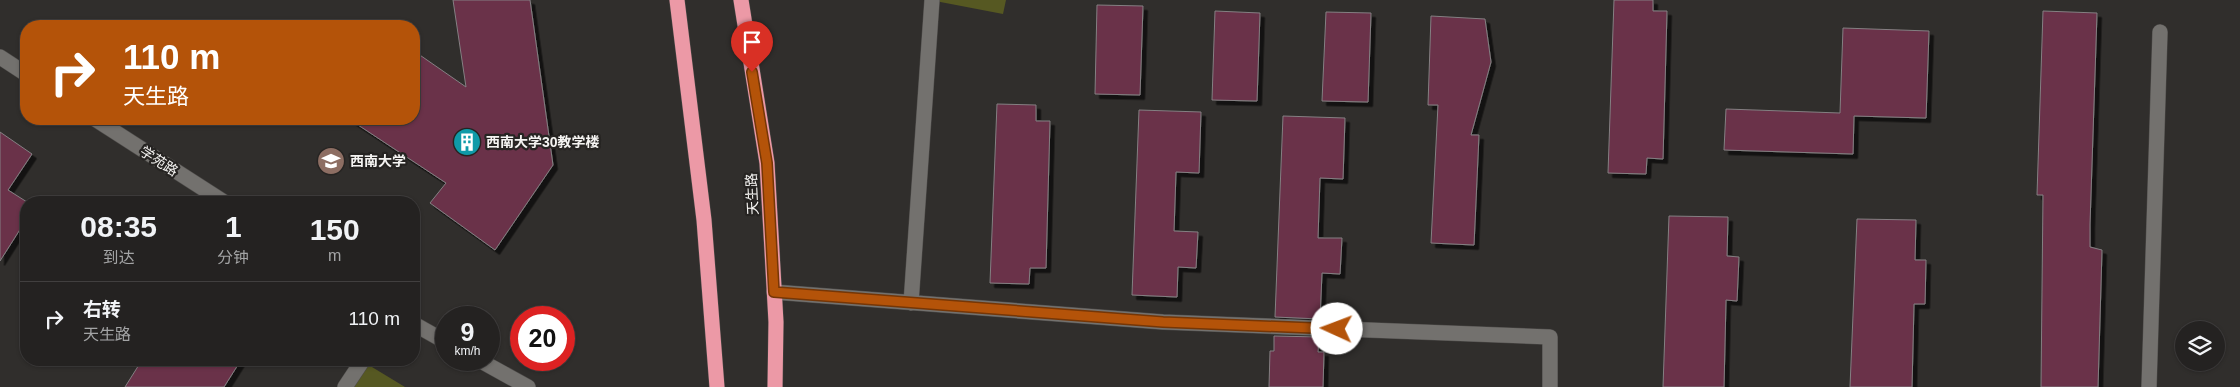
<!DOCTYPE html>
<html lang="zh">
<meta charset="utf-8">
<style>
:root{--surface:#242221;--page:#302f2e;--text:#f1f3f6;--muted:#a3a4a5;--line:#413f3f}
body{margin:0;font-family:Helvetica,"Noto Sans SC",sans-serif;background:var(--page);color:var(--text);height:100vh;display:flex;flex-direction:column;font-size:19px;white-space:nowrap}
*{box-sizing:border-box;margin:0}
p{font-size:16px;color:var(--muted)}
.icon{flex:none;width:28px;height:28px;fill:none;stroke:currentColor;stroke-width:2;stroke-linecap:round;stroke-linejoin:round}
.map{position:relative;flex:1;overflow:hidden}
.details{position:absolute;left:20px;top:196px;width:400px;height:170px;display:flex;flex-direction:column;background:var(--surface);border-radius:20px;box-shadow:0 1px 4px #0004,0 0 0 1px var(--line)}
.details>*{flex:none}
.hud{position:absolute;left:20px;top:20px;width:400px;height:105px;border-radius:20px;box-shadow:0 1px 4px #0004,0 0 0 1px var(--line);background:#b45309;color:#fff;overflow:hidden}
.controls{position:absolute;left:2175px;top:321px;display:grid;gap:10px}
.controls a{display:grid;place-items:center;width:50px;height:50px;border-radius:50%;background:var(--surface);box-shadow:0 1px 4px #0004,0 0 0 1px var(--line);font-size:25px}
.speed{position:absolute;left:435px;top:306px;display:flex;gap:10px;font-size:25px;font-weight:700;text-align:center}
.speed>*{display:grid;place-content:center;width:65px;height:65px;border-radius:50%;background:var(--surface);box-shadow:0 1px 4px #0004,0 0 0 1px var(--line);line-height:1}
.speed small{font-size:12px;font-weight:400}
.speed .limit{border:8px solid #d22;background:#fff;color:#111}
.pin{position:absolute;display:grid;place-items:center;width:42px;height:42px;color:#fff;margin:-51px -21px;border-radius:50% 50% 50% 0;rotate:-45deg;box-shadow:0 0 5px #0007}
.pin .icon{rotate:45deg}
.me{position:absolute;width:55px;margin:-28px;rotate:272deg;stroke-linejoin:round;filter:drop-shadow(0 0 4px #0008)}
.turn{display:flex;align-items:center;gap:18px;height:105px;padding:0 20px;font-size:22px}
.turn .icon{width:65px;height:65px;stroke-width:2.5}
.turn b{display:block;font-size:35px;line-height:42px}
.eta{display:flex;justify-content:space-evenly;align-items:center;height:85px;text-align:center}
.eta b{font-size:30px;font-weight:700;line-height:35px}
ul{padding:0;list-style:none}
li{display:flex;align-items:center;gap:15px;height:75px;padding:0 20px;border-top:1px solid var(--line)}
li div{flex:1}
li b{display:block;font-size:19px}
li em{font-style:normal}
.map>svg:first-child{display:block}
.green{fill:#565822}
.building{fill:#6a304a;stroke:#848082;filter:url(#shadow)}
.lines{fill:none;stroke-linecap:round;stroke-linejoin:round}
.lane-casing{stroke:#4d4b49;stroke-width:16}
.highway-casing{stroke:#4d4b49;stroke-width:16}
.lane{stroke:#73716e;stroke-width:15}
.highway{stroke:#ec99a6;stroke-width:15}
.route-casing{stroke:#753606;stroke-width:12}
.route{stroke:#b45309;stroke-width:9}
.labels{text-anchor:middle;stroke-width:4.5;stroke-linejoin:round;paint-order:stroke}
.poi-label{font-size:14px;font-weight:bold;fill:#f5f4f2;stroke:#262422;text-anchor:start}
.street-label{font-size:14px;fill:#f5f4f2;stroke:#262422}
</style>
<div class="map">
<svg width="2240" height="387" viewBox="0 0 2240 387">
<defs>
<filter id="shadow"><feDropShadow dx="4.5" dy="4.5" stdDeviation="0" flood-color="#0009"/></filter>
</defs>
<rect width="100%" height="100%" fill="#302e2c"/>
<path class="green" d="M930 0H1006L1003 14Z
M362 361 405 387H345Z"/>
<path class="building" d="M453 0H530L553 165 495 250 430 203 446 183 349 119H414V51L466 87Z
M1614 0H1653V11H1667L1663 159 1647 158 1646 174 1608 173Z
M1097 5 1143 6 1140 95 1095 94Z
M1215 11 1260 13 1257 101 1212 100Z
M2043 11 2097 13 2090 224V247L2102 250 2098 387H2041L2043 195H2037Z
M1326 12 1371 13 1368 102 1322 101Z
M1431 16 1485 19 1491 62 1471 135H1479L1474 245 1431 243 1438 105H1428Z
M1843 28 1929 31 1926 118 1854 116 1853 154 1724 150 1726 109 1840 113Z
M997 104 1036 105V121H1050L1046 268H1030L1029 284 990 283Z
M1139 110 1201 112 1199 173 1176 172 1174 231 1198 232 1196 268 1178 267 1177 297 1132 295Z
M1283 116 1345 118 1343 179 1320 178 1318 238H1342L1340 274 1322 273 1320 319 1275 317Z
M0 132 32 154 8 190 27 202 26 220 0 261Z
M1669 216 1728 217 1727 256 1739 257 1737 301 1726 300 1724 387H1663Z
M1857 219 1916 220 1915 260H1926L1925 304H1914L1912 387H1850Z
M1274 336 1319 337 1318 352H1324L1323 387H1269L1270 351H1274Z
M142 360H241L224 387H125Z"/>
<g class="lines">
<g class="lane-casing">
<path id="lane" d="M0 57 26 74
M95 119 224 202
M774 292 1163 322 1550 337V387
M911 303 932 0
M414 324 446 342
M479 360 528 387
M345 387 363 360
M2149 387 2160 32"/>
</g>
<g class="highway-casing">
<path id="highway" d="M677 0 704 220 717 387
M741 0 767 163 776 322 775 387"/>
</g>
<use href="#lane" class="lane"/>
<use href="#highway" class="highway"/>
</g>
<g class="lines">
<g class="route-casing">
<path id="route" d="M752 72 767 163 774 292 1163 322 1337 329"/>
</g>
<use href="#route" class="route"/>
</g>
<defs>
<g id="building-disc" transform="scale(1.4375)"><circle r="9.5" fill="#0f9aa8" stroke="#262422"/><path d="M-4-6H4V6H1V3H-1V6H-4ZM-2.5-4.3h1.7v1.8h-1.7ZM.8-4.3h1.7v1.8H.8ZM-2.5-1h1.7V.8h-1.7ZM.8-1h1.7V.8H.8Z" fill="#fff"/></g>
<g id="university-disc" transform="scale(1.4375)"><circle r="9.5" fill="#8d6e63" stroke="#262422"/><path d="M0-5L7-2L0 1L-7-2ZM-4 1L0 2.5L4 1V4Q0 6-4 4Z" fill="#fff"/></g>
</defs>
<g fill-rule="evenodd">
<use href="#building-disc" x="467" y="142"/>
<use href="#university-disc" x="331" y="161"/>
</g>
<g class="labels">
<g class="poi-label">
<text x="486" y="147">西南大学30教学楼</text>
<text x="350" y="166">西南大学</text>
</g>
<g class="street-label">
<text transform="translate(159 161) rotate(33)" y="5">学苑路</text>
<text transform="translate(752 194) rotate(-93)" y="5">天生路</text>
</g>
</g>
</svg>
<div class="controls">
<a><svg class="icon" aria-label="layers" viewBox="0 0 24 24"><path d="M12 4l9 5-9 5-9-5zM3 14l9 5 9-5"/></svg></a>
</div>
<div class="speed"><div>9<small>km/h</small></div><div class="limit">20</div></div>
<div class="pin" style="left:752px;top:72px;background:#d93025"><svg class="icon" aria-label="arrive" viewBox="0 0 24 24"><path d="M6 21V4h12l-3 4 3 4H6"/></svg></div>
<svg class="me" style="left:1337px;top:329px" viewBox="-20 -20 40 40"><circle r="19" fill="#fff"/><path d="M0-13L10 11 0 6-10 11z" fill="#b45309"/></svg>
<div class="hud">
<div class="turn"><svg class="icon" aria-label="right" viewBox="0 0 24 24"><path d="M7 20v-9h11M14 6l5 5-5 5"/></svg><div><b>110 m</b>天生路</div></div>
</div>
<section class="details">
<div class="eta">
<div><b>08:35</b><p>到达</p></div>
<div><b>1</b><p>分钟</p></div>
<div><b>150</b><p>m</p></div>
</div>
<ul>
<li><svg class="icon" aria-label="right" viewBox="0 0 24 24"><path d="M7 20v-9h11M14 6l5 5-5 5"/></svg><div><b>右转</b><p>天生路</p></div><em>110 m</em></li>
</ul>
</section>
</div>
